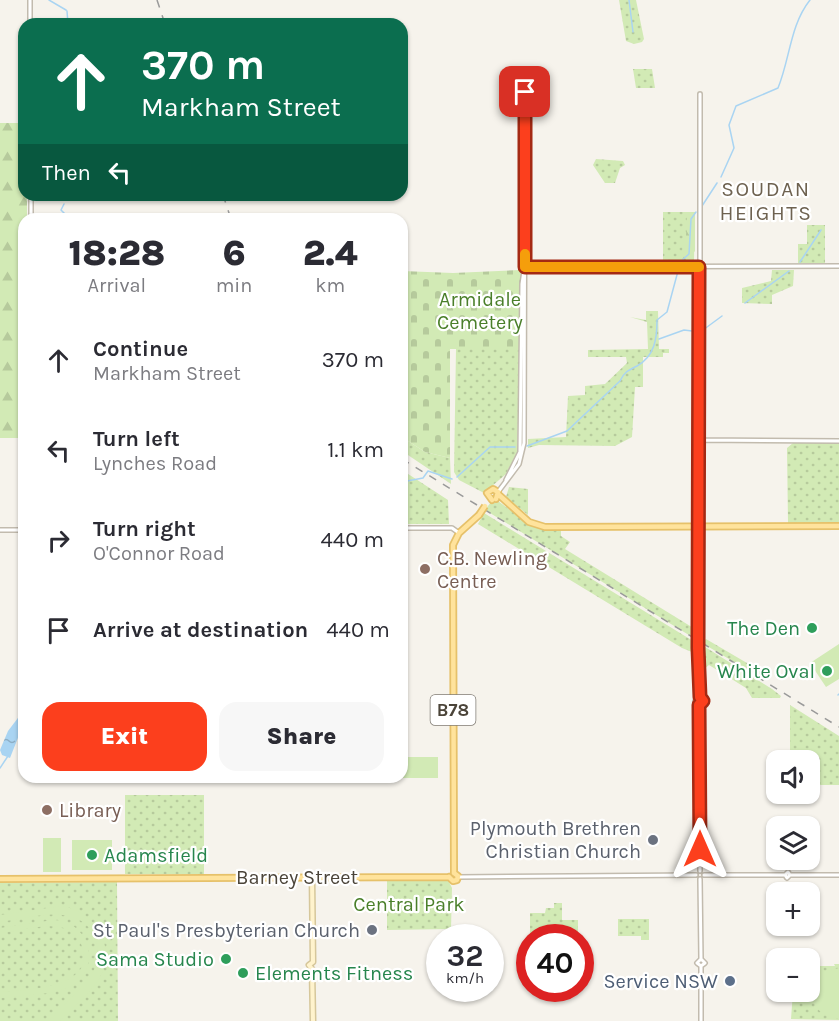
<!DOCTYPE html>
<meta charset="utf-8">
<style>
:root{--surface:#fff;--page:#f7f7f7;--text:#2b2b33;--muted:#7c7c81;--accent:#fc3f1d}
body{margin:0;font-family:Karla,sans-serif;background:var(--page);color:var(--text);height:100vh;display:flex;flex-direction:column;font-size:22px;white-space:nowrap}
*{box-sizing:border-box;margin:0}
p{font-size:20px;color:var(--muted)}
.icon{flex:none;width:33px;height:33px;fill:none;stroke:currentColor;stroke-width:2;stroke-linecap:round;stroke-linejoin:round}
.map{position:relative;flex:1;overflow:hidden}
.details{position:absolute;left:18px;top:213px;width:390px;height:570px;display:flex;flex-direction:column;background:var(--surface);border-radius:18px;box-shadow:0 2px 4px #0004}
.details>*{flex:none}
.banner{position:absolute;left:18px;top:18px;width:390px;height:183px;border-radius:18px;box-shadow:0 2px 4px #0004;background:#0b6e4f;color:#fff;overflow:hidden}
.fabs{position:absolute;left:766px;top:750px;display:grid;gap:12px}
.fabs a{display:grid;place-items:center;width:54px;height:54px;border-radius:12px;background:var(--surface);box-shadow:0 2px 4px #0004;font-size:30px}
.speed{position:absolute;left:426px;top:924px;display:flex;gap:12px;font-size:30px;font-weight:700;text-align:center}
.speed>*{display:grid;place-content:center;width:78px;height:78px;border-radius:50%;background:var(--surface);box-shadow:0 2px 4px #0004;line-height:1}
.speed small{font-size:15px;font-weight:400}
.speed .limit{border:9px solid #d22;background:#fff;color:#111}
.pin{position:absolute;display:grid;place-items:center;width:51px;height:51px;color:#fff;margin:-26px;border-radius:12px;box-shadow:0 3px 9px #0006}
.me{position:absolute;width:66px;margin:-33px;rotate:0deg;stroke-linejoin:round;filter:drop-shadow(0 0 4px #0008)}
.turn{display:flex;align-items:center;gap:21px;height:126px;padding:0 24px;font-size:27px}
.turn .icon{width:78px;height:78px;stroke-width:2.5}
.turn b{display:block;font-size:42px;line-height:51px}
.then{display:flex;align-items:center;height:57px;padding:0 24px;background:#0003;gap:12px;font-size:22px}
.eta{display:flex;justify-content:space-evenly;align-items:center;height:102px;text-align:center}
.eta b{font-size:36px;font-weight:800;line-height:42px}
.action{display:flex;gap:12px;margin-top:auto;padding:12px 24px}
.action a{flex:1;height:69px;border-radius:18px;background:var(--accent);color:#fff;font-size:24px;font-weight:800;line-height:69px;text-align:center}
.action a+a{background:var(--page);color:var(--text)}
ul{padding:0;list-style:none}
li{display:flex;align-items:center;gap:18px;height:90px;padding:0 24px}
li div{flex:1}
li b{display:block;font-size:22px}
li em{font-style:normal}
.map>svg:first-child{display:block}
.green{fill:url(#green-dots)}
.forest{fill:url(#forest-firs)}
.cemetery{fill:url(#cemetery-stones)}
.pitch{fill:#d2eab5}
.water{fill:url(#water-ripples)}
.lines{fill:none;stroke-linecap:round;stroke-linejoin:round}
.stream{stroke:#a9d4f2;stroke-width:1.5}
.tertiary-casing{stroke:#c2bbae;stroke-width:6}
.secondary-casing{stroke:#d6c79b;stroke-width:7}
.primary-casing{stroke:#e6c16a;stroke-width:8}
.tertiary{stroke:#fff;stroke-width:3}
.secondary{stroke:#fff3cd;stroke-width:4}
.primary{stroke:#ffe39c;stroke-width:4.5}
.rail{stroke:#9a9a9a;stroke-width:1.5;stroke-dasharray:8 8;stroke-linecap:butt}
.primary-bridge-casing{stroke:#e6c16a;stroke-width:8;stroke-linecap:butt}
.primary-bridge{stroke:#ffe39c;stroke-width:4.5}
.route-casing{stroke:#a42913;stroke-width:15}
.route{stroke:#fc3f1d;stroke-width:10}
.slow{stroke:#f59e0b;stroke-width:10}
.education-dot{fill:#8d6e63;stroke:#fff;stroke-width:2}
.leisure-dot{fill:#2e9e5b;stroke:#fff;stroke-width:2}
.worship-dot{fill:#6b7280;stroke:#fff;stroke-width:2}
.service-dot{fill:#5c6f8a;stroke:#fff;stroke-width:2}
.labels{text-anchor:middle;stroke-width:4.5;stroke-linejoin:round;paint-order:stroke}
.shield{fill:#fff;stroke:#817c74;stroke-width:1.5}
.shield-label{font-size:18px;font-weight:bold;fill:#4b4439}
.park-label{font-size:20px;fill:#4a7f2a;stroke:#fff}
.education-label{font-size:20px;fill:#785e54;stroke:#fff;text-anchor:start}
.leisure-label{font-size:20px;fill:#27864d;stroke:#fff;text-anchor:end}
.worship-label{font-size:20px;fill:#5b616d;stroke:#fff;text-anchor:end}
.street-label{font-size:20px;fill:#4b4439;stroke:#fff}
.service-label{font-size:20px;fill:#4e5e75;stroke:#fff;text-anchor:end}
.neighbourhood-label{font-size:21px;letter-spacing:1.5px;fill:#6e6250;stroke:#fff}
</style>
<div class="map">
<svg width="839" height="1021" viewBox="0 0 839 1021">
<defs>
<pattern id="green-dots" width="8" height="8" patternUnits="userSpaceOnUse" patternTransform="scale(1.5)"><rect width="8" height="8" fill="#d2eab5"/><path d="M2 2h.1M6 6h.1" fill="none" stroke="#b6ca9c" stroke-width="1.8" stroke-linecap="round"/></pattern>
<pattern id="forest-firs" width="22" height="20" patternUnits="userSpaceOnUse" patternTransform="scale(1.5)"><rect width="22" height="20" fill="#d2eab5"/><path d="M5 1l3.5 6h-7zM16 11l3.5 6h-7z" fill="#b6ca9c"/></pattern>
<pattern id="cemetery-stones" width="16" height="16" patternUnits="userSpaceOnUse" patternTransform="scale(1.5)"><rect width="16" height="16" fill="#d2eab5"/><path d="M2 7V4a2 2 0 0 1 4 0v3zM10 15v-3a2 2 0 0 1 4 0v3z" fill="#b6ca9c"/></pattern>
<pattern id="water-ripples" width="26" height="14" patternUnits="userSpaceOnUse" patternTransform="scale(1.5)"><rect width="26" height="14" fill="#a9d4f2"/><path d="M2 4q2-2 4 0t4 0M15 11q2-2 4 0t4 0" fill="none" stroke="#8caec5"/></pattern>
</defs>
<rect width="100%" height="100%" fill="#f6f3ec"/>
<path class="green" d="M619 0H636L644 39 642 42 634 44 626 41Z
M633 69H652L655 88H636Z
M596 159 623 161 625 165 620 168 615 183H605L593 165Z
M663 212H695L694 262H663Z
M807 225H825V263H798V244H807Z
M772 270H794L793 286 772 295V304L742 303V288L771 281Z
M646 311H658L659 349H669V353H663V357H643V387H635L632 437 615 446 539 445 528 448V439L566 437 568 396 585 395V386L605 384 627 363 626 357H588V350L648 349 647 322 630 317 646 320Z
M456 349H520L517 453 506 474 484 493 459 480 454 472Z
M402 437 425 452 450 458 451 484 402 451Z
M793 443H839V525L788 523 787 448Z
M402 470 448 500 449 524H402Z
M509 487 528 489V515L506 497Z
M498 501 533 527 561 530V536L570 542 565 549 695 629 697 640 485 510 491 502Z
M484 513 698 644 696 650 692 652 682 648 478 524Z
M706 639 764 673 761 678 702 643Z
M702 645 772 689 781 696 780 698H752L746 688 709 665 703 670Z
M790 705 839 736V785H810V760H790Z
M125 795H204V874H125Z
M387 880H448L452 888 451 929 387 930Z
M117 882 118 1021H0V883Z
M554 903H562V920H578V937L530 938V913H545L546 908H554Z
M618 919H649V940H641V936H618Z
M834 964H839V1020L791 1019 793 992H810V966H835Z"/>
<path class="forest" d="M0 123H24V195H27V219H24L23 438H0Z
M687 212H695V251L686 262H678L682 258 683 238 686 236Z"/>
<path class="cemetery" d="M521 270 520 349H450V458L425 452 402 437V271L453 273Z"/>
<path class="pitch" d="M839 644V679L826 687 810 663Z
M403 757H438V778H403Z
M43 838H61V872H43Z
M72 840H112V870H72Z
M61 906C92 910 117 944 101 975 92 993 73 1007 60 1021H49C63 1005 82 990 93 972 98 963 99 950 96 940 81 900 31 918 0 922V915Z
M53 920C88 920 103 965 73 985 57 995 19 996 0 998V992C26 990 100 988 81 944 78 935 70 929 60 927 42 924 19 931 0 933V928Z
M839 968V1018C814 1019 804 990 820 973Z"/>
<path class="water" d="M24 710 23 725 10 758 2 755 0 750 8 731Z"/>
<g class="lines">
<path class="stream" d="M49 0 66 10
M629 0 633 32
M67 11 68 24
M721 177 734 148 729 125 736 106 778 88C790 59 790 25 810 0
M64 204 61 210 70 219
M702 206 717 183
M680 262 689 254 691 219 696 212
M800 262 821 230
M745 303 789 271
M703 330 722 316
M659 339 684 330 692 331
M527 446 567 431 620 381C624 372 629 370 637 366 655 356 657 338 657 320L667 312 678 271
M457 477 490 447H515
M402 482 423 478 428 471 452 479
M838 695 839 694
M0 768 8 756"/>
<g class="tertiary-casing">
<path id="tertiary" d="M30 0V24
M31 195V219
M525 267 839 266
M699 440 839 441
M506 480 520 452 522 284 524 271
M498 492 519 464 524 443 525 92
M402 528H452L459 533
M0 530H24
M699 665 700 647
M700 697V94
M699 705 700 871
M699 705 695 701 700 697
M699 705 703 701 700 697
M704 875H785L788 872 790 875 787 878 785 875
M790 875H839
M458 877 696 875
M700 879 701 959
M701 959 705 963 701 966
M701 959 697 963 701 966
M701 1021V966"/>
</g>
<g class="secondary-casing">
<path id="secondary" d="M312 877 313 962 309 965 312 969 313 1021"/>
</g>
<g class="primary-casing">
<path id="primary" d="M499 495 529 522 545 527 839 526
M492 500 487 493 493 489 498 492 496 499
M454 873 453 545 459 533 479 515
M449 877 453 881 457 880 458 876 454 873
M0 879 449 877"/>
</g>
<use href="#tertiary" class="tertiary"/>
<use href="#secondary" class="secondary"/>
<use href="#primary" class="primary"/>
<path class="rail" d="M157 0 165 24
M223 195 231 219
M402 459 839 727"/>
<g class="primary-bridge-casing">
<path id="primary-bridge" d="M479 515 485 506"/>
</g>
<use href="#primary-bridge" class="primary-bridge"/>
</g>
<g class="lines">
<g class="route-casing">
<path id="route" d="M525 92V267H699L698 648 700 697 703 701 699 705 700 849"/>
</g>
<use href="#route" class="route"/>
<path class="slow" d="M525 254V267H699"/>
</g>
<g class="education-dot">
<circle cx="425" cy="569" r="6"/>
<circle cx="47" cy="810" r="6"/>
</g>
<g class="leisure-dot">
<circle cx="812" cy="628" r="6"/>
<circle cx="827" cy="671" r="6"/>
<circle cx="92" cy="855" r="6"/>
<circle cx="226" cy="959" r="6"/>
<circle cx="243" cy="973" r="6"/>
</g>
<g class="worship-dot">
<circle cx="653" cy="840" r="6"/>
<circle cx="372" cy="930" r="6"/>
</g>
<circle class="service-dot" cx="730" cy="981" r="6"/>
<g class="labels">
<rect class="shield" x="430.5" y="695" width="45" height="30" rx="4.5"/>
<g class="shield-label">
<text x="453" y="716">B78</text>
</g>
<g class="park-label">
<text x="480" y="306">Armidale<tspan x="480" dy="23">Cemetery</tspan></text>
<text x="409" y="911">Central Park</text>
</g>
<g class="education-label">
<text x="437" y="565">C.B. Newling<tspan x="437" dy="23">Centre</tspan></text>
<text x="59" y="817">Library</text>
</g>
<g class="leisure-label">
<text x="800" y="635">The Den</text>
<text x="815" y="678">White Oval</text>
<text x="104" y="862" text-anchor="start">Adamsfield</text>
<text x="214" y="966">Sama Studio</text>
<text x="255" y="980" text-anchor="start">Elements Fitness</text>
</g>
<g class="worship-label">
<text x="641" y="835">Plymouth Brethren<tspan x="641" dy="23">Christian Church</tspan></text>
<text x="360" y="937">St Paul's Presbyterian Church</text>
</g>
<g class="street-label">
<text x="297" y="884">Barney Street</text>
</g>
<g class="service-label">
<text x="718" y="988">Service NSW</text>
</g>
<g class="neighbourhood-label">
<text x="766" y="196">SOUDAN<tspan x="766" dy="24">HEIGHTS</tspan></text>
</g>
</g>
</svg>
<div class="fabs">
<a><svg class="icon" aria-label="sound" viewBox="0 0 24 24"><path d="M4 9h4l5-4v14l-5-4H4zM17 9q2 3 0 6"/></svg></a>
<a><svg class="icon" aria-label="layers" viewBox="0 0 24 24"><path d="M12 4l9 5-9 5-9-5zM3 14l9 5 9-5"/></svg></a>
<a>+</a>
<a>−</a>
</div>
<div class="speed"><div>32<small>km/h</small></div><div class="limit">40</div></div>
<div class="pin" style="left:525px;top:92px;background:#d93025"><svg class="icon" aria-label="arrive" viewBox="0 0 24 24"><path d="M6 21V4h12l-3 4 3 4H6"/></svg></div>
<svg class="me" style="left:700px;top:849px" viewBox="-20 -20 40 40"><path d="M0-17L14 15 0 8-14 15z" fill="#fc3f1d" stroke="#fff" stroke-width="4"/></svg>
<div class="banner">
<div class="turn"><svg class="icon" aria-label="ahead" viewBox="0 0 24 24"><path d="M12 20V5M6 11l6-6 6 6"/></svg><div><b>370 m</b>Markham Street</div></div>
<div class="then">Then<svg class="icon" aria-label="left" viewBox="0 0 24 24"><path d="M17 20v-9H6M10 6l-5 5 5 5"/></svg></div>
</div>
<section class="details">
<div class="eta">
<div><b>18:28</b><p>Arrival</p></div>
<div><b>6</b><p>min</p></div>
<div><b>2.4</b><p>km</p></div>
</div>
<ul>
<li><svg class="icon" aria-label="ahead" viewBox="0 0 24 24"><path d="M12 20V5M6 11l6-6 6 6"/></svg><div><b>Continue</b><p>Markham Street</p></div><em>370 m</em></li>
<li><svg class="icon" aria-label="left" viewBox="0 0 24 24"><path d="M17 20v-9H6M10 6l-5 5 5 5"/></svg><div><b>Turn left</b><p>Lynches Road</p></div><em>1.1 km</em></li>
<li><svg class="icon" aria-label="right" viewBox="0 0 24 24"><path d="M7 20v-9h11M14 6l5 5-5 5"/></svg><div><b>Turn right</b><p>O'Connor Road</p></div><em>440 m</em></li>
<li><svg class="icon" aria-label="arrive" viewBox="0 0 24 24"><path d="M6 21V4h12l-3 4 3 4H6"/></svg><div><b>Arrive at destination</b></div><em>440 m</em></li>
</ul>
<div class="action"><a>Exit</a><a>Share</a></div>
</section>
</div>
